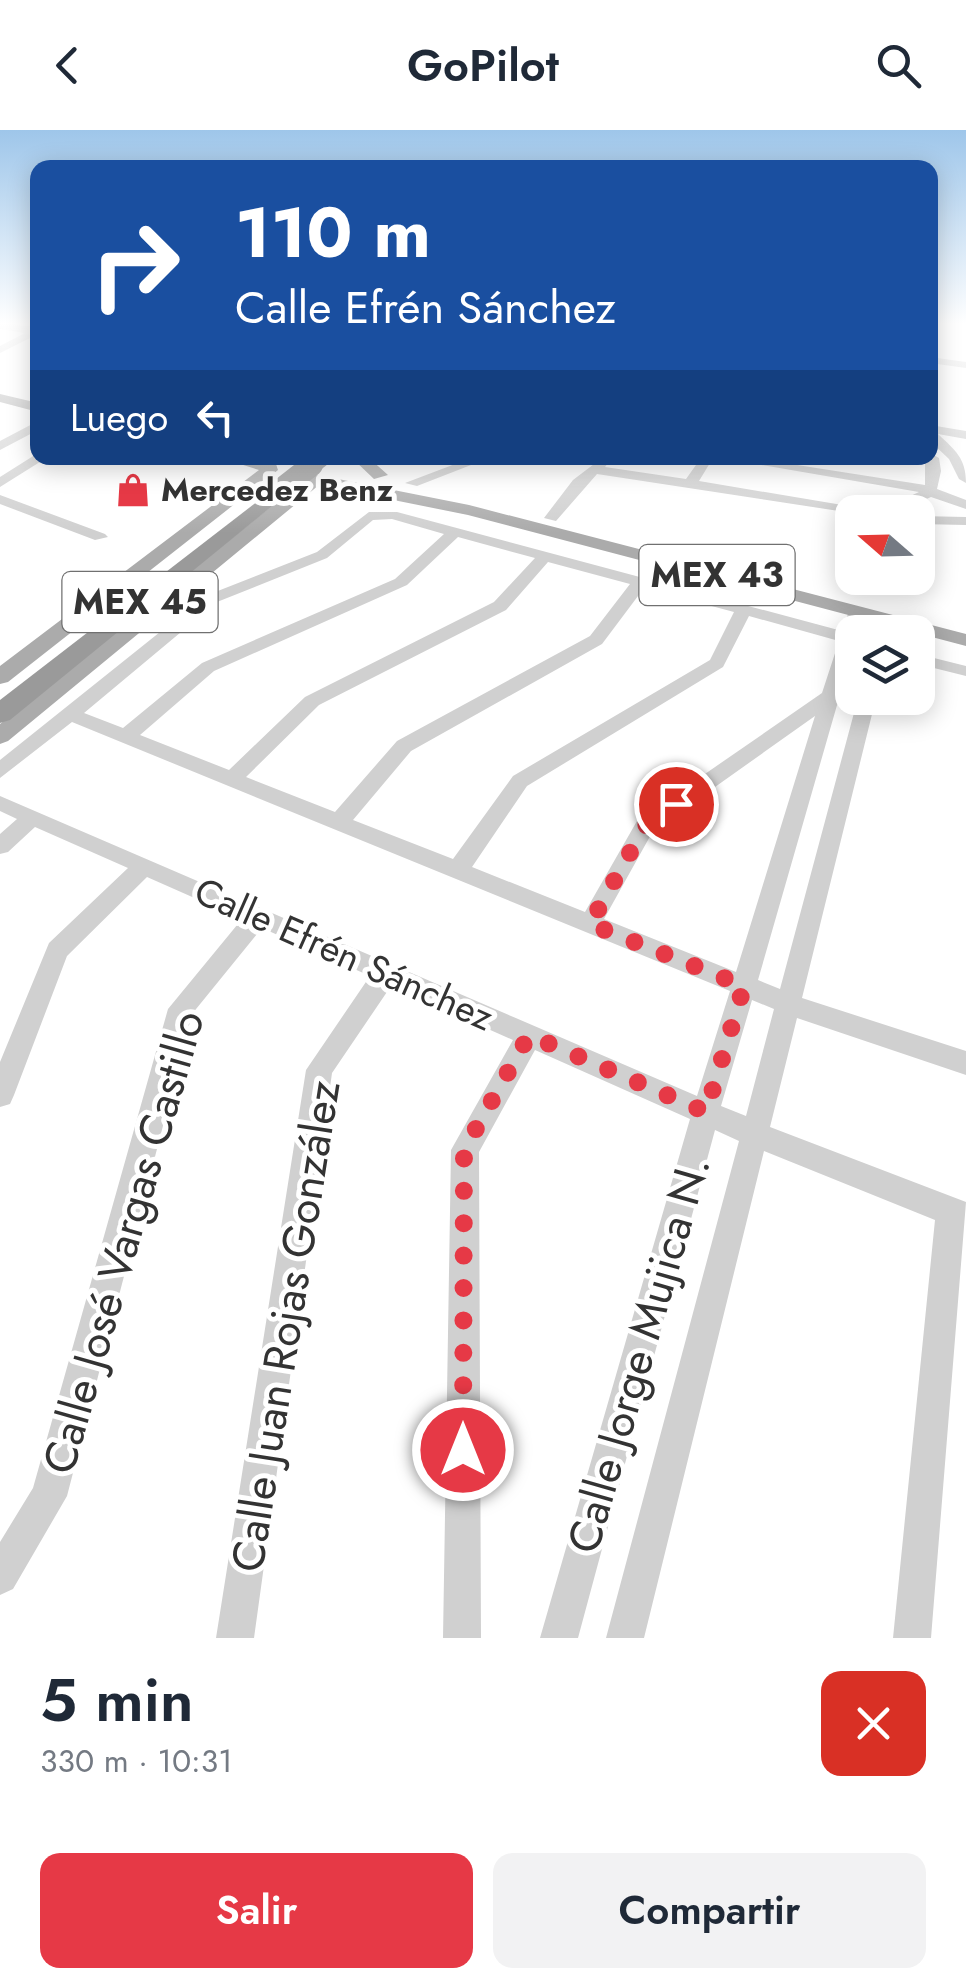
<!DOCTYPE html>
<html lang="es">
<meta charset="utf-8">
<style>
:root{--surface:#fff;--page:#f2f2f3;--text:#1f2937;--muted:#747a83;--accent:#e63946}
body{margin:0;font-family:Jost,sans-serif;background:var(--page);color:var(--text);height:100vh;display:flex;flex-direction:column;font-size:38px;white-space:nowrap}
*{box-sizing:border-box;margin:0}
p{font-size:32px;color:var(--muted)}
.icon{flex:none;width:55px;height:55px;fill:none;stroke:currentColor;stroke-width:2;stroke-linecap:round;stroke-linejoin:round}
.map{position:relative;height:1508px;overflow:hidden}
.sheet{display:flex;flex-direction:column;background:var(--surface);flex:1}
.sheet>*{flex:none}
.banner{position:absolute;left:30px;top:30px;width:908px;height:305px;border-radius:20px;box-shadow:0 5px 25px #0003;background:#1a4fa0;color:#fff;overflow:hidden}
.needle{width:65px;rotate:290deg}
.buttons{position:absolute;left:835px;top:365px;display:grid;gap:20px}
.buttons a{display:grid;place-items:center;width:100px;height:100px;border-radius:20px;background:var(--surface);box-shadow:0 5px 25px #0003;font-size:50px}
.pin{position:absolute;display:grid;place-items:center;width:85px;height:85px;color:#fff;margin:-42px;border:5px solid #fff;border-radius:50%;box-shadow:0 2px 10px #0007}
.me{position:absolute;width:110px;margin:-55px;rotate:0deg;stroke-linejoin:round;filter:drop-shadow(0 0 8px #0008)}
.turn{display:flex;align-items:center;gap:35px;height:210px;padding:0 40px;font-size:45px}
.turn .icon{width:130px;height:130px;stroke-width:2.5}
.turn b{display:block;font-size:70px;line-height:85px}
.then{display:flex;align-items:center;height:95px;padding:0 40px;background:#0003;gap:20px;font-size:38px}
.round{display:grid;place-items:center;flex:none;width:105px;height:105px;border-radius:20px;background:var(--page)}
.headline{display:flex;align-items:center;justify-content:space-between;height:170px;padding:0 40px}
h1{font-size:60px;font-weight:600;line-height:75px}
.action{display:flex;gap:20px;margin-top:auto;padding:20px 40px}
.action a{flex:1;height:115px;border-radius:20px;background:var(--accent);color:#fff;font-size:40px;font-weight:600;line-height:115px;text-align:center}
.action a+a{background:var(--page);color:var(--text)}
header{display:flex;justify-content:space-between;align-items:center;height:130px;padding:0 40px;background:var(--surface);font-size:45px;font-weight:600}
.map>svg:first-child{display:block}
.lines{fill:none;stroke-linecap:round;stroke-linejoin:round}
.minor{fill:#d0d0d0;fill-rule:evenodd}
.major{fill:#ababab;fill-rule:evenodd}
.highway{fill:#9a9a9a;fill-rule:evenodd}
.highway-bridge-far1{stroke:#9a9a9a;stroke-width:18}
.highway-bridge{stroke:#9a9a9a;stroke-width:22}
.route{stroke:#e63946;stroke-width:18;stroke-dasharray:0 32.4}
.labels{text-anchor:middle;stroke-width:10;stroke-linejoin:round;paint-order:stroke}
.far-poi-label{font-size:32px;font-weight:bold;fill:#333;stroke:#fff;text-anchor:start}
.shield{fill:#fff;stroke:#707070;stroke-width:2.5}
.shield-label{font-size:35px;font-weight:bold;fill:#333}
.street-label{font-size:38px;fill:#333;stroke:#fff}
.near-street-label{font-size:45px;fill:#333;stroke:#fff}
</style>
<header><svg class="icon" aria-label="back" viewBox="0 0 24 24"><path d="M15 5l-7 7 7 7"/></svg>GoPilot<svg class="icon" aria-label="search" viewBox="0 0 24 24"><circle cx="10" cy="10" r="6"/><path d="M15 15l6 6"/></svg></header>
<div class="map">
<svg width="966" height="1508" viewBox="0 0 966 1508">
<rect width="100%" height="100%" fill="#fff"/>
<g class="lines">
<path class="minor" d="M0 193 38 197V204L0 223V216L25 203 0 199Z
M930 227 966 232V238L930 233Z
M38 291V300L0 320V311Z
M930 295 966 301V309L938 304C955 320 966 328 966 353L959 349 949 329 930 311Z
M38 323 43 330 0 357V347Z
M932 324 939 328 941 341 937 359 966 370V379L931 367 898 382 852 383 597 344 556 391 544 388 573 350 602 328 609 332 605 337 686 349 701 328H713L699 351 878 381 919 362 721 328H752L925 355V328Z
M471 328H489L417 356 405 353Z
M0 365 105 404 108 407 95 410 0 374Z
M369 382H397L842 501 850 478H862L864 482 858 502H852V523L758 850 780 859 858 568H876L802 868 966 921V945L797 888 770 997 966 1072 931 1508H893L935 1090 764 1021 644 1508H606L739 1011 715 1000 578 1508H540L690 989 535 920 479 1022 481 1508H443L451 1020 513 910 391 856 332 943 254 1508H216L306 940 370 846 262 798 192 884 67 1366 13 1459 0 1465V1412L33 1358 168 879 242 789 147 747 67 826 14 965 10 974 0 977V932L49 813 128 738 35 697 8 722 0 724V704L17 689 0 681V666L697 966 730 861 72 592 0 648V630L205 466 317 422ZM392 389 444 404 395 449 202 533 123 598 84 583 217 472 327 428 373 390ZM458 407 535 428 494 472 305 567 229 640 140 605 214 541 407 455ZM548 432 630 454 590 506 397 611 335 682 246 647 319 575 506 480ZM644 458 734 482 710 530 513 646 453 729 353 690 411 621 602 514ZM749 486 839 511 822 563 637 691 585 782 472 737 527 656 723 537ZM815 586 736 842 604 789 653 701ZM752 870 774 879 746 986 721 976Z
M918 386 966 387V395L918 394Z
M918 524 966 536V546L918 534Z"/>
<path class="major" d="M0 264 38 273V282L0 272Z
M221 328H247L276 334 278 340 8 552 0 554V536L259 340Z
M352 328H369L388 345 374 349Z
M318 345 469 375 966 504V516L468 385 319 355 8 611 0 614V594L308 347Z"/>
<path class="highway" d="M280 354 287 356V364L10 590 0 593V570Z"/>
<path class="highway-bridge-far1" d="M308 338 321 328"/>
<path class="highway-bridge" d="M280 360 312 335"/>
</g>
<linearGradient id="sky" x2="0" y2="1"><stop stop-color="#9ec6ea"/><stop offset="0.48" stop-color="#fff"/><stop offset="1" stop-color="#fff" stop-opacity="0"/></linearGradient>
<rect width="966" height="403" fill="url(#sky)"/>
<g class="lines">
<path class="route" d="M463 1320 464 1020 529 905 706 982 744 856 590 794 645 696 676 674"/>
</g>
<defs>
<g id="shop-bare" transform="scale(2.7)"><path d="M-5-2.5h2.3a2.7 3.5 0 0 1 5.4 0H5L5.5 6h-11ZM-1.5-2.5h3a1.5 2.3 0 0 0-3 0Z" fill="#e63946" stroke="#fff" stroke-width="2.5" paint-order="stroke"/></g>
</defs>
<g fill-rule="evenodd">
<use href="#shop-bare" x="133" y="360"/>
</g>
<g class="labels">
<g class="far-poi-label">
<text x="161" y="371">Mercedez Benz</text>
</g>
<g class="shield">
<rect x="639.5" y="415" width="155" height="60" rx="8"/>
<rect x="62.5" y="442" width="155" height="60" rx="8"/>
</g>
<g class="shield-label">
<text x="717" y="457">MEX 43</text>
<text x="140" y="484">MEX 45</text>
</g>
<g class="street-label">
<text transform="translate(344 824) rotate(24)" y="13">Calle Efrén Sánchez</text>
</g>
<g class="near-street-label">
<text transform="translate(123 1112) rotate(-74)" y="16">Calle José Vargas Castillo</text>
<text transform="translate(285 1196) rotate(-81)" y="16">Calle Juan Rojas González</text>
<text transform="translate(638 1224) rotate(-74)" y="16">Calle Jorge Mujica N.</text>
</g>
</g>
</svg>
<div class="buttons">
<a><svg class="needle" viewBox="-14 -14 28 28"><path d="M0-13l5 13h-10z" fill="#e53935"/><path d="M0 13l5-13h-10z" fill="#747a83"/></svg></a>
<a><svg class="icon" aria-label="layers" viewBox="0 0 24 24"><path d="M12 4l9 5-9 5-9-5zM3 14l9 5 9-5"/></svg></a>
</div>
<div class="pin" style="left:676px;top:674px;background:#d93025"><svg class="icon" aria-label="arrive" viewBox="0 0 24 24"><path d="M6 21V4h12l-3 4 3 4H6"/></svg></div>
<svg class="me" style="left:463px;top:1320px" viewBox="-20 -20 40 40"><circle r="17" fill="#e63946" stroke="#fff" stroke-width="3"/><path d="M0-11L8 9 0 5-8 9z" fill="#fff"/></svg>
<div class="banner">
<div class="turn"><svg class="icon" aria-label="right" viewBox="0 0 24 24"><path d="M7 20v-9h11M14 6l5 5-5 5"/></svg><div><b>110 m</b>Calle Efrén Sánchez</div></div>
<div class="then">Luego<svg class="icon" aria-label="left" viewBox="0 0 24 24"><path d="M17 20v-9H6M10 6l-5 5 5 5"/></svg></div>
</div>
</div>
<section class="sheet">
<div class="headline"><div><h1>5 min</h1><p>330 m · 10:31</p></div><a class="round" style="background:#d93025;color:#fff"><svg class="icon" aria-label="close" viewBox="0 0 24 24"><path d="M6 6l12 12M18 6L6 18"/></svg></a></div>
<div class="action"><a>Salir</a><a>Compartir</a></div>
</section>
